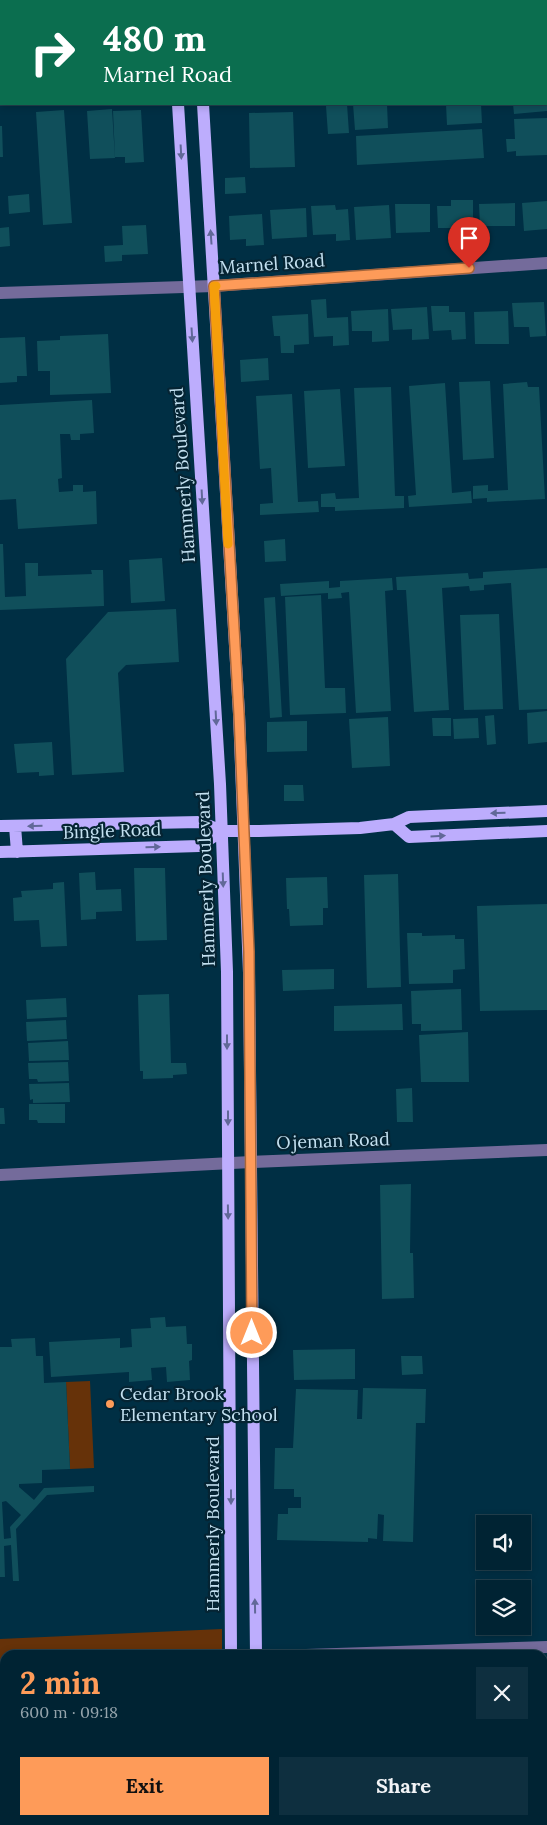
<!DOCTYPE html>
<meta charset="utf-8">
<style>
:root{--surface:#002333;--page:#0e2f3f;--text:#f1f3f6;--muted:#95a4ac;--line:#22404e;--accent:#fe9b59}
body{margin:0;font-family:Lora,serif;background:var(--page);color:var(--text);height:100vh;display:flex;flex-direction:column;font-size:19px;white-space:nowrap}
*{box-sizing:border-box;margin:0}
p{font-size:16px;color:var(--muted)}
.icon{flex:none;width:28px;height:28px;fill:none;stroke:currentColor;stroke-width:2;stroke-linecap:round;stroke-linejoin:round}
.map{position:relative;flex:1;overflow:hidden}
.sheet{position:absolute;left:0px;top:1650px;width:548px;height:175px;display:flex;flex-direction:column;background:var(--surface);border-radius:15px 15px 0 0;box-shadow:0 2px 8px #0003,0 0 0 1px var(--line)}
.sheet>*{flex:none}
.guide{position:absolute;left:0px;top:0px;width:548px;height:105px;box-shadow:0 2px 8px #0003,0 0 0 1px var(--line);background:#0b6e4f;color:#fff;overflow:hidden}
.fabs{position:absolute;left:476px;top:1515px;display:grid;gap:10px}
.fabs a{display:grid;place-items:center;width:55px;height:55px;border-radius:0px;background:var(--surface);box-shadow:0 2px 8px #0003,0 0 0 1px var(--line);font-size:25px}
.pin{position:absolute;display:grid;place-items:center;width:42px;height:42px;color:#fff;margin:-51px -21px;border-radius:50% 50% 50% 0;rotate:-45deg;box-shadow:0 0 5px #0007}
.pin .icon{rotate:45deg}
.me{position:absolute;width:55px;margin:-28px;rotate:0deg;stroke-linejoin:round;filter:drop-shadow(0 0 4px #0008)}
.turn{display:flex;align-items:center;gap:18px;height:105px;padding:0 20px;font-size:22px}
.turn .icon{width:65px;height:65px;stroke-width:2.5}
.turn b{display:block;font-size:35px;line-height:42px}
.round{display:grid;place-items:center;flex:none;width:52px;height:52px;border-radius:0px;background:var(--page)}
.summary{display:flex;align-items:center;justify-content:space-between;height:85px;padding:0 20px}
h1{font-size:30px;font-weight:700;line-height:38px;color:var(--accent)}
.cta{display:flex;gap:10px;margin-top:auto;padding:10px 20px}
.cta a{flex:1;height:58px;border-radius:0px;background:var(--accent);color:#111;font-size:20px;font-weight:700;line-height:58px;text-align:center}
.cta a+a{background:var(--page);color:var(--text)}
.map>svg:first-child{display:block}
.green{fill:#663209}
.building{fill:#104f5b;fill-rule:evenodd}
.lines{fill:none;stroke-linecap:round;stroke-linejoin:round}
.minor{stroke:#746b9b;stroke-width:12}
.major{stroke:#bdadfd;stroke-width:12}
.oneway{fill:#616898}
.route-casing{stroke:#a5653a;stroke-width:12}
.route{stroke:#fe9b59;stroke-width:9}
.slow{stroke:#f59e0b;stroke-width:9}
.poi-dot{fill:#fe9b59;stroke:#052433;stroke-width:2}
.labels{text-anchor:middle;stroke-width:4.5;stroke-linejoin:round;paint-order:stroke}
.street-label{font-size:18px;fill:#c4e1f1;stroke:#052433}
.poi-label{font-size:18px;fill:#c4e1f1;stroke:#052433;text-anchor:start}
</style>
<div class="map">
<svg width="547" height="1825" viewBox="0 0 547 1825">
<rect width="100%" height="100%" fill="#002f44"/>
<path class="green" d="M90 1381 94 1468 70 1469 66 1382Z
M222 1629V1655H5V1820H223V1825H0V1639Z"/>
<path class="building" d="M347 104 349 133 328 134 326 106Z
M353 104H387L388 128 355 130Z
M446 104H481L482 123 447 125Z
M513 104H547V111L514 114Z
M112 109 115 158 90 159 87 111Z
M64 110 72 223 43 225 36 112Z
M141 110 144 162 125 163V157H115L113 111Z
M293 112 295 167 250 168 249 113Z
M547 118V155L516 156V151L507 152 506 139H515L514 119Z
M0 126H2L3 157H0Z
M482 129 484 158 357 165 356 136Z
M245 177 246 193 225 194V178Z
M29 194 30 212 9 214 8 196Z
M451 200H473V233H453V228H438L437 206H451Z
M547 201V229L524 231 522 203Z
M515 203V226H480L479 204Z
M395 204H430V232L396 233Z
M335 205 336 210 348 209 350 240 336 241V234L313 235 311 206Z
M389 205 391 238 356 240 354 207Z
M306 208 307 237 272 239 270 210Z
M262 214 264 245 246 246V239L230 240 229 216Z
M146 225 148 254 122 255V261L105 262 104 246 123 245 122 226Z
M9 227 10 246 0 247V228Z
M326 299 327 318 348 317 349 345 333 346V336L314 337 311 300Z
M544 302 546 336 530 337 529 327H514L512 303Z
M431 306H449V312H465L466 339 452 340 451 330 433 331Z
M427 307 429 339 412 340V329L393 330 391 309Z
M388 309 389 341 372 342V331H352L351 311Z
M508 311 509 344H475L474 312Z
M308 314 309 344 294 345V353H281L280 336H274L272 316Z
M108 334 111 393 50 395V371H38L37 341 60 340V336Z
M25 337 27 376H17V382L0 383V338Z
M268 358 269 380 241 382 240 360Z
M490 381 494 458 463 460 459 382Z
M527 382 528 387H539L545 499 487 502V498L473 499V486L488 485V491L508 490 503 384Z
M445 383 452 493 471 491 472 503 409 507 408 496 416 495 409 386Z
M391 387 395 496H404V508L335 511V507H321V494L335 493 336 499 359 498 354 388Z
M340 389 345 466 308 468 304 391Z
M292 394 298 502 318 501 319 512 260 515V504L273 503 271 468 260 469 256 396Z
M92 400 94 433 80 434V440H71L70 434H60L62 478 58 479 59 492 73 491V485H83V492L96 491 97 524 18 529 16 499 0 500V405Z
M285 539 286 561 265 562 264 541Z
M0 544H3L5 597 26 596 25 563H38V576L92 574 91 570H103L104 606 0 610Z
M162 558 165 601 131 603 129 560Z
M547 568V709L519 710 511 583 484 585V590L470 591 469 586 442 588 449 710 414 712 406 590H397L396 577 468 573 469 579 483 578V572Z
M392 578 393 590 385 591 391 711 356 713 349 592 341 593 342 598 328 599V593L281 596 280 584 329 581V588L340 587V581Z
M321 595 325 688H345L346 713 290 715 285 597Z
M275 597 282 717 270 718 264 598Z
M176 609 179 662 126 665 118 673 124 772 72 775 66 659 108 612Z
M499 614 503 709 464 710 460 615Z
M547 711V742L528 744 527 713Z
M494 715 496 744 487 745 485 716Z
M388 717 390 766 352 768 349 719Z
M432 718H451V736H433Z
M478 718 479 738 454 739 453 719Z
M307 721V751L267 752V722Z
M52 742 54 775 39 776V772L17 773 14 744Z
M284 785H303L304 801H284Z
M134 868H165L167 940 136 941Z
M95 872 96 890 121 889 122 911 96 912V919L81 920 79 873Z
M398 874 401 987 367 988 364 875Z
M327 877 328 908H323V925L290 926 289 909H287L286 878Z
M64 882 67 946 41 947 39 920 14 921 13 898 22 897 21 891 53 889V883Z
M547 904V1010L480 1011 477 906Z
M407 933H422V936L455 935V939H464L465 969 453 970V983L409 984Z
M334 969V989L283 991 282 970Z
M461 989 462 1030 421 1031V1024H412L411 991Z
M169 994 171 1063H186L187 1074 173 1075V1078L143 1079V1071H140L138 995Z
M66 998 67 1017 27 1019 26 1000Z
M402 1004 403 1030 334 1031V1006Z
M66 1020 67 1039 27 1041 26 1022Z
M468 1032 469 1082H421L419 1035Z
M68 1041 69 1060 29 1061 28 1043Z
M68 1062 69 1081 38 1082 37 1079H29L28 1063Z
M69 1083 70 1102 33 1103V1099L30 1100 29 1084Z
M412 1088 413 1122H397L396 1089Z
M29 1104H65V1123H38L37 1120H29Z
M0 1108H4L5 1124H0Z
M411 1184 410 1253H413L414 1298 382 1299 380 1185Z
M165 1317 166 1327 186 1326 187 1344H192V1360L189 1361 190 1380 167 1382 166 1367 151 1368 152 1380 129 1382V1372L51 1377 49 1342 120 1338V1348L132 1347 131 1329 151 1328 150 1318Z
M35 1338 36 1356H43L44 1383 66 1382 70 1469 42 1470V1483L19 1484V1487L34 1500 44 1488 94 1486V1492L47 1495 16 1529 19 1581H13L11 1545 4 1546 5 1577H0V1347H12L11 1339ZM6 1501 21 1515 10 1527 11 1538 4 1539 2 1502Z
M355 1349V1379L294 1380 293 1350Z
M401 1356H422L423 1374 402 1375Z
M363 1388 426 1389 425 1423H416L413 1542 383 1541 384 1515 378 1514 377 1539 368 1538V1542L277 1540 278 1514H288V1508H301V1497H294V1489H274L275 1448H293L296 1389 358 1390 357 1419H362Z
M542 1675H547V1708H545L544 1703H542Z
M286 1820H338V1825L286 1824Z
M387 1820H422V1825H387Z
M454 1820H487V1825H454Z"/>
<g class="lines">
<path class="minor" d="M0 293 214 286 547 263
M0 1175 251 1162 547 1150
M306 1655 547 1647"/>
<path class="major" d="M172 0V1
M196 0V1
M178 104 220 784 227 972 231 1655
M203 104 239 714 249 973 256 1655
M394 824 409 837 547 831
M0 826 200 822 222 831H259L360 828 394 824 409 817 547 811
M15 826 17 852
M0 852 199 846 222 831
M232 1820V1825
M256 1820V1825"/>
</g>
<defs><path id="oneway-solid" d="M-6-.8H1V-3.2L6.5 0L1 3.2V.8H-6Z" transform="scale(1.25)"/></defs>
<g class="oneway">
<use href="#oneway-solid" transform="translate(181 152) rotate(87)"/>
<use href="#oneway-solid" transform="translate(211 237) rotate(-94)"/>
<use href="#oneway-solid" transform="translate(192 335) rotate(86)"/>
<use href="#oneway-solid" transform="translate(202 497) rotate(87)"/>
<use href="#oneway-solid" transform="translate(216 718) rotate(87)"/>
<use href="#oneway-solid" transform="translate(498 813) rotate(178)"/>
<use href="#oneway-solid" transform="translate(35 826) rotate(179)"/>
<use href="#oneway-solid" transform="translate(438 836) rotate(-3)"/>
<use href="#oneway-solid" transform="translate(153 847) rotate(-2)"/>
<use href="#oneway-solid" transform="translate(223 880) rotate(88)"/>
<use href="#oneway-solid" transform="translate(227 1042) rotate(90)"/>
<use href="#oneway-solid" transform="translate(228 1118) rotate(90)"/>
<use href="#oneway-solid" transform="translate(228 1212) rotate(89)"/>
<use href="#oneway-solid" transform="translate(231 1497) rotate(90)"/>
<use href="#oneway-solid" transform="translate(255 1606) rotate(-91)"/>
</g>
<g class="lines">
<g class="route-casing">
<path id="route" d="M252 1333 249 952 239 714 214 286 469 268"/>
</g>
<use href="#route" class="route"/>
<path class="slow" d="M216 286H214L228 544"/>
</g>
<circle class="poi-dot" cx="110" cy="1404" r="5"/>
<g class="labels">
<g class="street-label">
<text transform="translate(272 264) rotate(-4)" y="6">Marnel Road</text>
<text transform="translate(183 475) rotate(-94)" y="6">Hammerly Boulevard</text>
<text transform="translate(112 831) rotate(-2)" y="6">Bingle Road</text>
<text transform="translate(206 879) rotate(-92)" y="6">Hammerly Boulevard</text>
<text transform="translate(333 1141) rotate(-2)" y="6">Ojeman Road</text>
<text transform="translate(213 1524) rotate(-90)" y="6">Hammerly Boulevard</text>
</g>
<g class="poi-label">
<text x="120" y="1400">Cedar Brook<tspan x="120" dy="21">Elementary School</tspan></text>
</g>
</g>
</svg>
<div class="fabs">
<a><svg class="icon" aria-label="sound" viewBox="0 0 24 24"><path d="M4 9h4l5-4v14l-5-4H4zM17 9q2 3 0 6"/></svg></a>
<a><svg class="icon" aria-label="layers" viewBox="0 0 24 24"><path d="M12 4l9 5-9 5-9-5zM3 14l9 5 9-5"/></svg></a>
</div>
<div class="pin" style="left:469px;top:268px;background:#d93025"><svg class="icon" aria-label="arrive" viewBox="0 0 24 24"><path d="M6 21V4h12l-3 4 3 4H6"/></svg></div>
<svg class="me" style="left:252px;top:1333px" viewBox="-20 -20 40 40"><circle r="17" fill="#fe9b59" stroke="#fff" stroke-width="3"/><path d="M0-11L8 9 0 5-8 9z" fill="#fff"/></svg>
<div class="guide">
<div class="turn"><svg class="icon" aria-label="right" viewBox="0 0 24 24"><path d="M7 20v-9h11M14 6l5 5-5 5"/></svg><div><b>480 m</b>Marnel Road</div></div>
</div>
<section class="sheet">
<div class="summary"><div><h1>2 min</h1><p>600 m · 09:18</p></div><a class="round"><svg class="icon" aria-label="close" viewBox="0 0 24 24"><path d="M6 6l12 12M18 6L6 18"/></svg></a></div>
<div class="cta"><a>Exit</a><a>Share</a></div>
</section>
</div>
